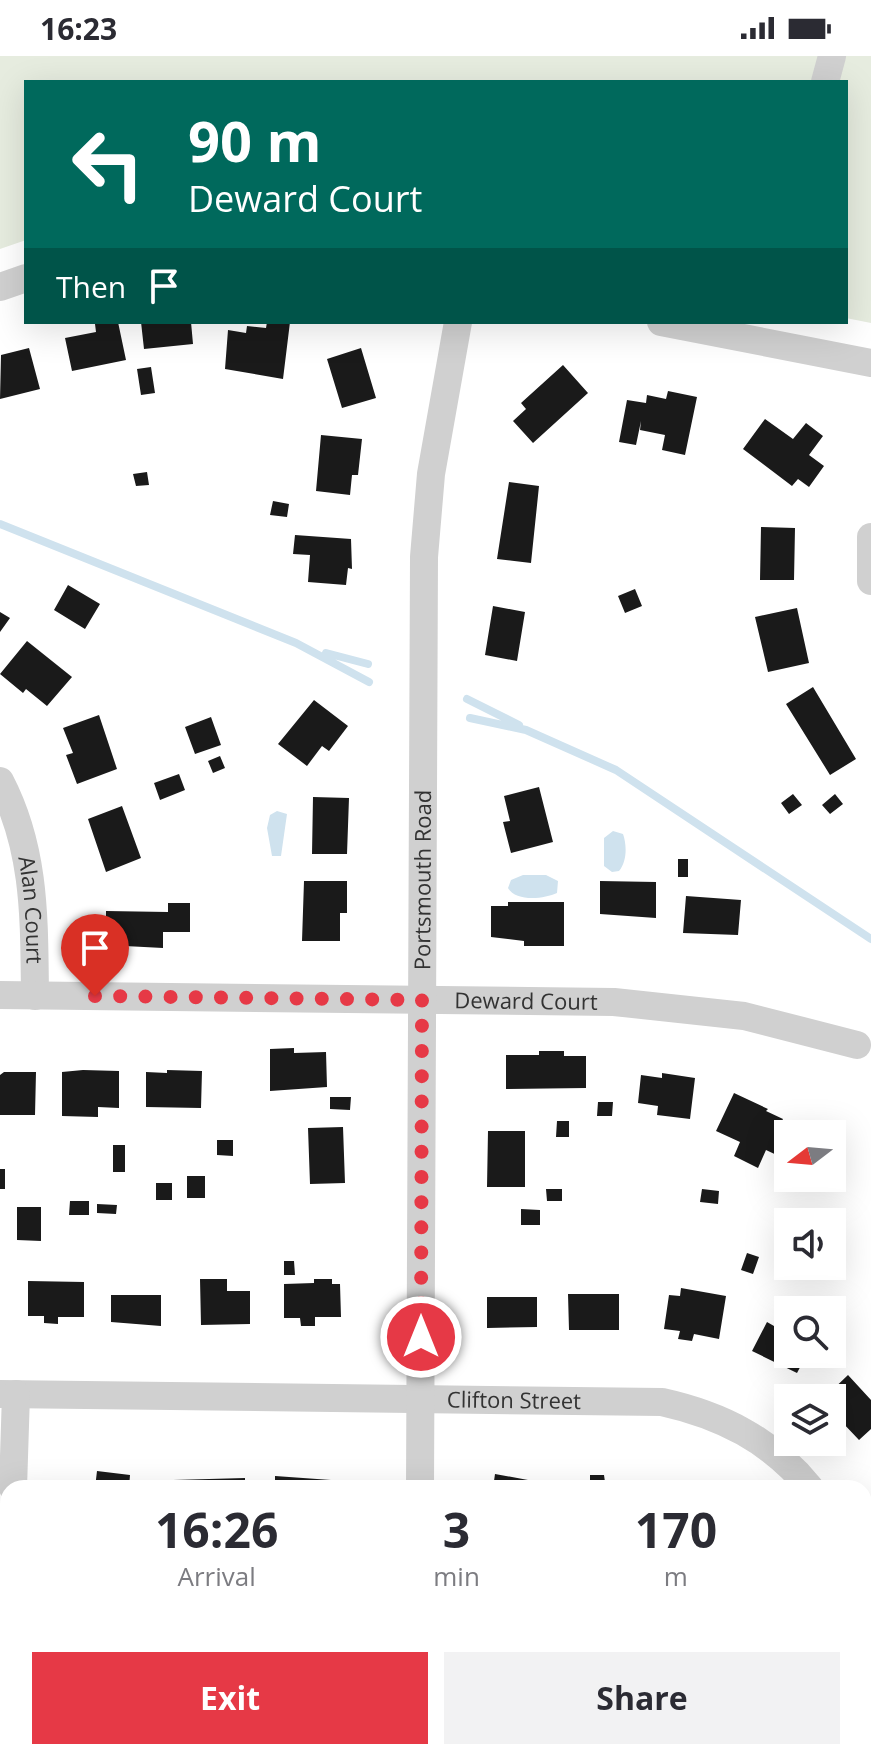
<!DOCTYPE html>
<style>
:root{--surface:#fff;--page:#f2f2f3;--text:#2b2b33;--muted:#7c7c81;--accent:#e63946}
body{margin:0;font-family:"Open Sans",sans-serif;background:var(--page);color:var(--text);height:100vh;display:flex;flex-direction:column;font-size:30px;white-space:nowrap}
*{box-sizing:border-box;margin:0}
p{font-size:26px;color:var(--muted)}
.icon{flex:none;width:44px;height:44px;fill:none;stroke:currentColor;stroke-width:2;stroke-linecap:round;stroke-linejoin:round}
.map{position:relative;flex:1;overflow:hidden}
.details{position:absolute;left:0px;top:1424px;width:872px;height:280px;display:flex;flex-direction:column;background:var(--surface);border-radius:24px 24px 0 0;box-shadow:0 8px 32px #0002}
.details>*{flex:none}
.banner{position:absolute;left:24px;top:24px;width:824px;height:244px;border-radius:0px;box-shadow:0 8px 32px #0002;background:#00695c;color:#fff;overflow:hidden}
.needle{width:52px;rotate:254deg}
.tools{position:absolute;left:774px;top:1064px;display:grid;gap:16px}
.tools a{display:grid;place-items:center;width:72px;height:72px;border-radius:0px;background:var(--surface);box-shadow:0 8px 32px #0002;font-size:40px}
.pin{position:absolute;display:grid;place-items:center;width:68px;height:68px;color:#fff;margin:-82px -34px;border-radius:50% 50% 50% 0;rotate:-45deg;box-shadow:0 0 8px #0007}
.pin .icon{rotate:45deg}
.me{position:absolute;width:88px;margin:-44px;rotate:0deg;stroke-linejoin:round;filter:drop-shadow(0 0 6px #0008)}
.turn{display:flex;align-items:center;gap:28px;height:168px;padding:0 32px;font-size:36px}
.turn .icon{width:104px;height:104px;stroke-width:2.5}
.turn b{display:block;font-size:56px;line-height:68px}
.then{display:flex;align-items:center;height:76px;padding:0 32px;background:#0003;gap:16px;font-size:30px}
.eta{display:flex;justify-content:space-evenly;align-items:center;height:136px;text-align:center}
.eta b{font-size:48px;font-weight:700;line-height:56px}
.primary-button{display:flex;gap:16px;margin-top:auto;padding:16px 32px}
.primary-button a{flex:1;height:92px;border-radius:0px;background:var(--accent);color:#fff;font-size:32px;font-weight:700;line-height:92px;text-align:center}
.primary-button a+a{background:var(--page);color:var(--text)}
.status{display:flex;justify-content:space-between;align-items:center;height:56px;padding:0 40px;background:var(--surface);direction:ltr}
.status svg{height:22px;fill:currentColor}
.map>svg:first-child{display:block}
.green{fill:#e6ecdf}
.water{fill:#cfe2ee}
.lines{fill:none;stroke-linecap:round;stroke-linejoin:round}
.stream{stroke:#cfe2ee;stroke-width:8}
.building{fill:#1a1a1a}
.minor{stroke:#d0d0d0;stroke-width:28}
.route{stroke:#e63946;stroke-width:14;stroke-dasharray:0 25.2}
.labels{text-anchor:middle;stroke-width:8;stroke-linejoin:round;paint-order:stroke}
.street-label{font-size:22px;fill:#333;stroke:#fff}
</style>
<div class="status"><b>16:23</b><svg viewBox="0 0 49 12"><path d="M0 12V9h3v3zM5 12V6h3v6zM10 12V3h3v9zM15 12V0h3v12zM26 1h20v11H26zM47 4h2v5h-2z"/></svg></div>
<div class="map">
<svg width="871" height="1704" viewBox="0 0 871 1704">
<rect width="100%" height="100%" fill="#fff"/>
<path class="green" d="M0 0H871V267L846 262V26H26V184L0 193Z"/>
<path class="water" d="M277 755 287 758 281 800H272L267 772 270 759Z
M613 775 623 778C627 789 627 806 619 815L612 816 604 810V782Z
M523 819H546L558 825 557 837C544 843 516 846 508 832L511 824Z"/>
<g class="lines">
<path class="stream" d="M0 468 296 587 369 626
M326 597 368 608
M467 643 519 669
M470 662 526 674 616 714 871 883"/>
</g>
<path class="building" d="M105 266H118L126 304 72 315 65 282 96 276 95 268Z
M141 266H191L193 288 144 293Z
M267 266H290L283 323 225 313 228 274 246 277 247 270 266 272Z
M29 292 40 333 0 343 1 299Z
M361 292 376 342 342 352 327 303Z
M563 309 588 337 533 387 513 365 526 353 521 347Z
M151 311 155 337 141 339 137 313Z
M668 335 697 341 685 399 662 394 665 379 640 374 641 365 636 389 619 386 627 344 646 347 647 339 666 343Z
M765 363 793 383 806 367 823 380 809 399 824 410 809 431 798 423 792 430 743 393Z
M321 379 362 383 358 419H352L350 439 316 435Z
M147 416 149 429 136 430 133 418Z
M509 426 539 430 531 507 497 503Z
M273 445 289 448 287 461 270 459Z
M761 471 795 472 794 524H760Z
M295 479 351 483 352 513 348 512 346 529 308 526 310 499 293 498Z
M68 529 100 548 85 573 54 554Z
M635 533 642 550 625 557 618 540Z
M493 550 525 556 517 605 485 599Z
M797 552 809 607 768 616 755 561Z
M0 556 10 562 0 576Z
M27 585 72 621 47 650 26 633 23 637 0 618Z
M813 631 856 703 830 719 786 648Z
M314 644 348 670 329 695 322 690 307 710 278 688Z
M99 659 117 713 77 728 66 699 73 697 63 672Z
M211 661 221 689 195 698 185 671Z
M220 700 225 712 213 717 208 705Z
M179 718 185 734 160 744 154 727Z
M539 731 553 786 511 797 503 766 510 765 504 740Z
M793 738 802 749 789 758 781 747Z
M835 738 843 748 830 758 822 749Z
M313 741 349 742 347 798H312Z
M122 750 141 802 106 816 88 763Z
M678 803H688V821H678Z
M304 825H347V857H340V885H302Z
M600 825 656 826V862L600 858Z
M686 840 741 844 738 879 683 877Z
M508 846H564V890H524V885L491 881V850H508Z
M168 847H190V876H163V892L106 889V855L168 856Z
M294 992V997L326 996 327 1031 270 1035V993Z
M539 995H564V1000H586V1032L506 1033V999H539Z
M83 1014 119 1015V1052L98 1051V1061L62 1060V1016Z
M167 1014 202 1015 201 1052 146 1051V1016L167 1017Z
M4 1016H36L35 1059H0V1019Z
M662 1017 695 1022 690 1063 657 1059 658 1050 638 1047 641 1019 662 1022Z
M734 1037 768 1053 766 1055 783 1063 781 1067 796 1074 788 1078 783 1102 766 1094 758 1112 734 1100 740 1086 716 1075Z
M330 1041H351L350 1054 330 1053Z
M598 1046H613L612 1060H597Z
M557 1065H569V1081H556Z
M343 1071 345 1127 310 1128 308 1072Z
M488 1075H525V1131H487Z
M217 1084H233V1100L217 1099Z
M113 1089H125V1116H113Z
M0 1113H5V1133H0Z
M187 1120H205V1142H187Z
M156 1127H172V1144H156Z
M546 1133H562V1145H547Z
M702 1133 719 1135 718 1148 700 1146Z
M70 1145H89V1159H69Z
M97 1148 117 1149 116 1158 97 1157Z
M17 1151H41V1185L17 1184Z
M521 1153 540 1154V1169H521Z
M747 1197 759 1201 753 1218 741 1214Z
M284 1205H294L295 1219H284Z
M200 1223H227V1235H250V1268L201 1269Z
M314 1223H332V1228H340L341 1261H315V1270H301L300 1262H284V1228L314 1227Z
M28 1225 84 1226V1261H58V1268L44 1267V1260H28Z
M681 1232 726 1240 719 1283 694 1278 692 1285 678 1283 680 1275 664 1273 669 1239 680 1240Z
M568 1238H619V1274H569Z
M111 1239H161V1270L111 1266Z
M487 1241H537V1271L487 1272Z
M767 1266 788 1278V1298H807L797 1317 752 1295Z
M848 1319 871 1344V1373L859 1384 841 1365 843 1363 832 1350V1342H824Z
M97 1415 130 1419 129 1432H95Z
M495 1418 528 1424 526 1432H493Z
M590 1419H604L605 1426H631V1432H573V1427L590 1426Z
M275 1420 331 1424V1432H275Z
M245 1422V1432H174L173 1424Z
M133 1696H159L163 1704H124L123 1701Z
M599 1696H640L645 1704H604Z"/>
<g class="lines">
<g class="minor">
<path d="M825 26 832 0"/>
<path d="M0 231 26 222"/>
<path d="M661 266 871 307"/>
<path d="M871 481V525"/>
<path id="s1" d="M0 725C36 794 34 864 35 940"/>
<path id="s2" d="M0 939 614 946 744 960 857 989"/>
<path id="s3" d="M0 1338 662 1346C721 1359 771 1384 810 1432"/>
<path d="M13 1432 16 1338"/>
<path id="s4" d="M420 1432 424 501 431 418 458 266"/>
<path d="M864 1515 871 1526"/>
<path d="M41 1696 44 1704"/>
<path d="M504 1696 509 1704"/>
</g>
</g>
<g class="lines">
<path class="route" d="M95 940 422 944 421 1281"/>
</g>
<g class="labels">
<g class="street-label">
<text dy="8" stroke="none"><textPath href="#s4" startOffset="608">Portsmouth Road</textPath></text>
<text dy="8" stroke="none"><textPath href="#s1" startOffset="134">Alan Court</textPath></text>
<text dy="8" stroke="none"><textPath href="#s2" startOffset="526">Deward Court</textPath></text>
<text dy="8" stroke="none"><textPath href="#s3" startOffset="514">Clifton Street</textPath></text>
</g>
</g>
</svg>
<div class="tools">
<a><svg class="needle" viewBox="-14 -14 28 28"><path d="M0-13l5 13h-10z" fill="#e53935"/><path d="M0 13l5-13h-10z" fill="#7c7c81"/></svg></a>
<a><svg class="icon" aria-label="sound" viewBox="0 0 24 24"><path d="M4 9h4l5-4v14l-5-4H4zM17 9q2 3 0 6"/></svg></a>
<a><svg class="icon" aria-label="search" viewBox="0 0 24 24"><circle cx="10" cy="10" r="6"/><path d="M15 15l6 6"/></svg></a>
<a><svg class="icon" aria-label="layers" viewBox="0 0 24 24"><path d="M12 4l9 5-9 5-9-5zM3 14l9 5 9-5"/></svg></a>
</div>
<div class="pin" style="left:95px;top:940px;background:#d93025"><svg class="icon" aria-label="arrive" viewBox="0 0 24 24"><path d="M6 21V4h12l-3 4 3 4H6"/></svg></div>
<svg class="me" style="left:421px;top:1281px" viewBox="-20 -20 40 40"><circle r="17" fill="#e63946" stroke="#fff" stroke-width="3"/><path d="M0-11L8 9 0 5-8 9z" fill="#fff"/></svg>
<div class="banner">
<div class="turn"><svg class="icon" aria-label="left" viewBox="0 0 24 24"><path d="M17 20v-9H6M10 6l-5 5 5 5"/></svg><div><b>90 m</b>Deward Court</div></div>
<div class="then">Then<svg class="icon" aria-label="arrive" viewBox="0 0 24 24"><path d="M6 21V4h12l-3 4 3 4H6"/></svg></div>
</div>
<section class="details">
<div class="eta">
<div><b>16:26</b><p>Arrival</p></div>
<div><b>3</b><p>min</p></div>
<div><b>170</b><p>m</p></div>
</div>
<div class="primary-button"><a>Exit</a><a>Share</a></div>
</section>
</div>
